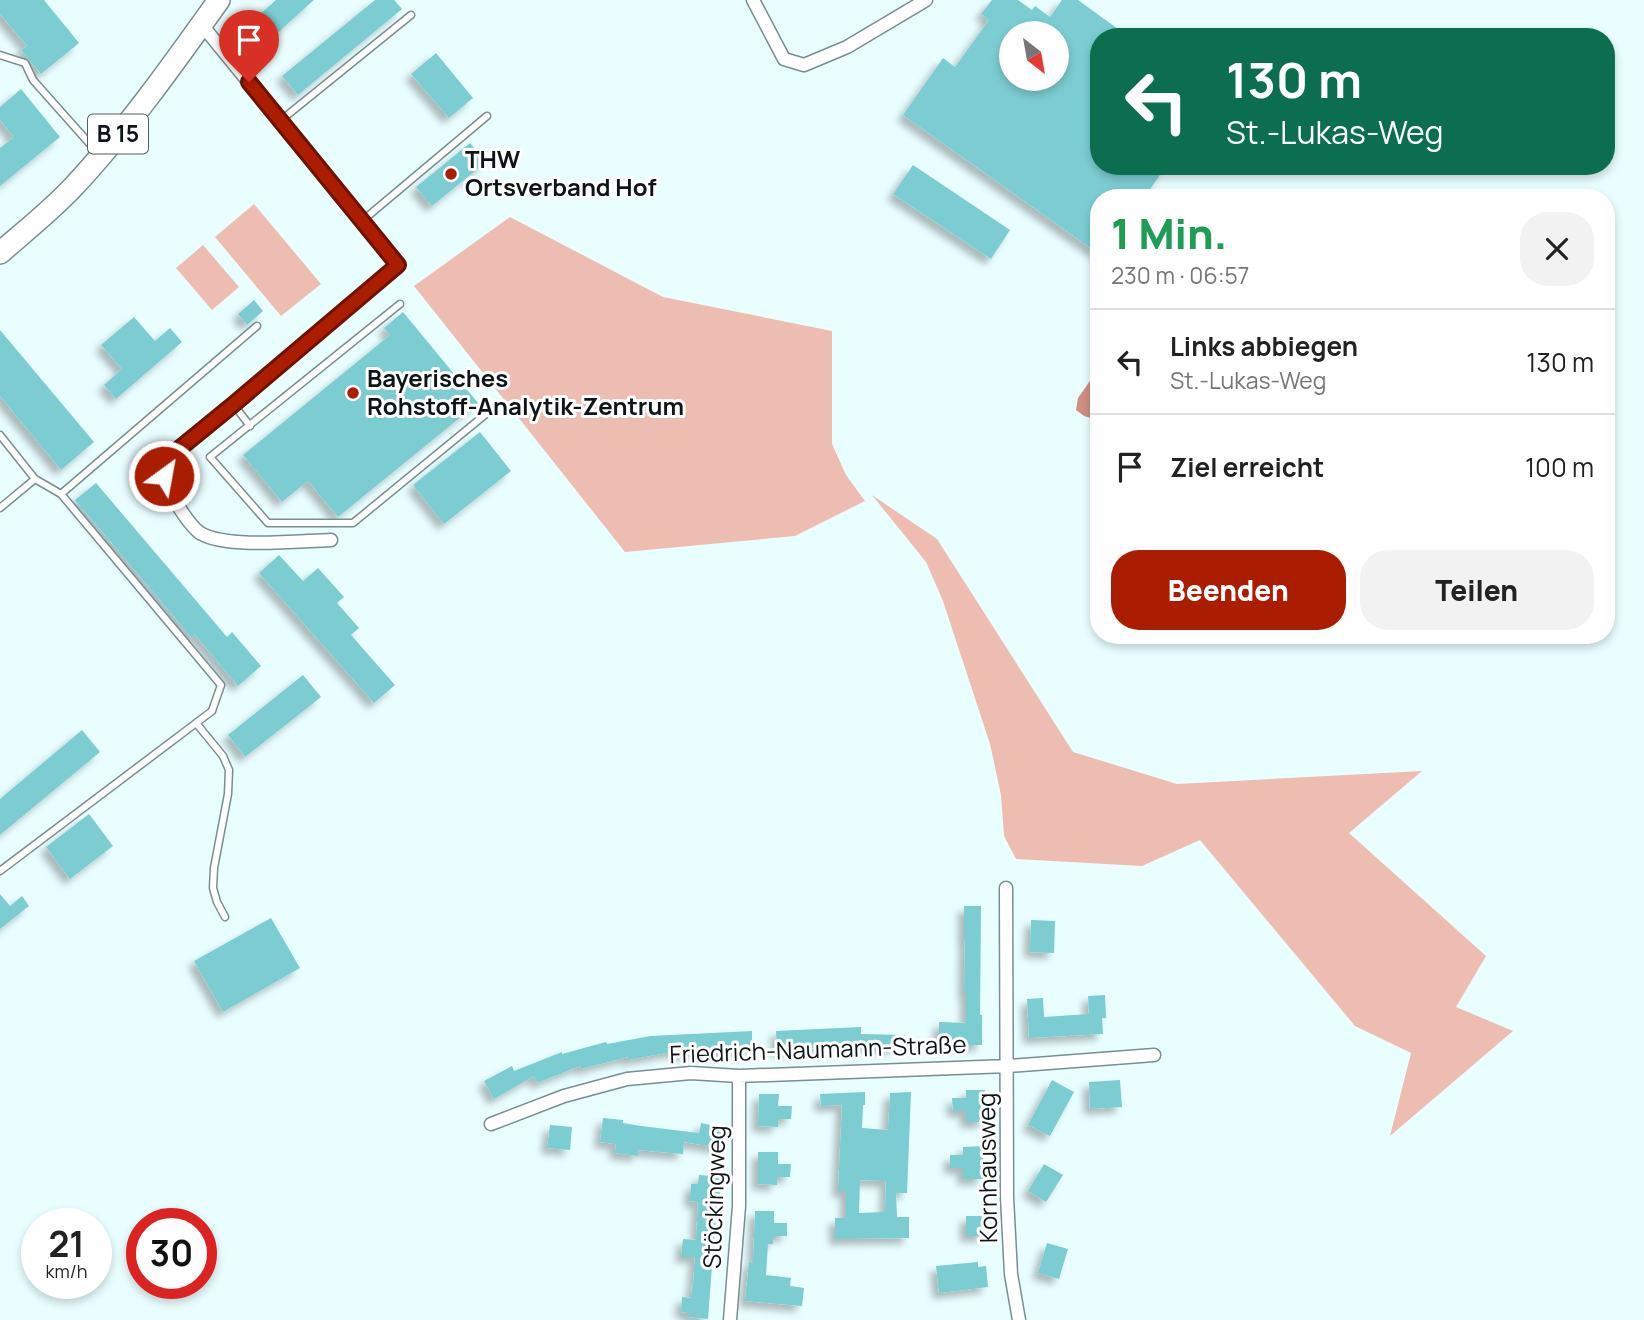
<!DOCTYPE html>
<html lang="de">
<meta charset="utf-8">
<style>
:root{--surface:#fff;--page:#f2f2f2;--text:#222;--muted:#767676;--line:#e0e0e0;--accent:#ab1d00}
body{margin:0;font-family:Manrope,sans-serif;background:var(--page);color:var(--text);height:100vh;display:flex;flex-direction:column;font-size:26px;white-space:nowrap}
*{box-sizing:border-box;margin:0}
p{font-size:23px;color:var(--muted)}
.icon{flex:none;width:38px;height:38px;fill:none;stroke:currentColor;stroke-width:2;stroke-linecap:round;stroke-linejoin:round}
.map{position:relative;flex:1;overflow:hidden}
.details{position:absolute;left:1090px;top:189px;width:525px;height:455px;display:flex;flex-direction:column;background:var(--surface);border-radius:28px;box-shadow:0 4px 10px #0003}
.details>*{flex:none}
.banner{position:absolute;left:1090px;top:28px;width:525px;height:147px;border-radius:28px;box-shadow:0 4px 10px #0003;background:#0b6e4f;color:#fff;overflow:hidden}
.needle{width:46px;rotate:149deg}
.controls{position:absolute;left:999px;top:21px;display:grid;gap:14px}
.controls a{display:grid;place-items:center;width:70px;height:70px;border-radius:50%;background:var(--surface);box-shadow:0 4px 10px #0003;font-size:35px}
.speed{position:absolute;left:21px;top:1208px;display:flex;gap:14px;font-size:35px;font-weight:700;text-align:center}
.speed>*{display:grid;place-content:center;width:91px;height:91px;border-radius:50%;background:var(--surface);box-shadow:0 4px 10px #0003;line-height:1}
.speed small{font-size:18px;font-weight:400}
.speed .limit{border:10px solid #d22;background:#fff;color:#111}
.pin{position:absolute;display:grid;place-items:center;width:60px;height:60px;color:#fff;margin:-72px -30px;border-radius:50% 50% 50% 0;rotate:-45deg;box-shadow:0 0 7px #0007}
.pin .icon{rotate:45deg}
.me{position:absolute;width:77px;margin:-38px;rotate:32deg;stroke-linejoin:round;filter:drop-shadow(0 0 5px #0008)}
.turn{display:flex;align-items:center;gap:24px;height:147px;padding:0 21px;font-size:32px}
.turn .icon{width:91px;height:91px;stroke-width:2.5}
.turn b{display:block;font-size:49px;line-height:60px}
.round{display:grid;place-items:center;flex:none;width:74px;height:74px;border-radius:28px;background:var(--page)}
.overview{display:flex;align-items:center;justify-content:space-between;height:119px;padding:0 21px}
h1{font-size:42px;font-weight:800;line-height:52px;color:#1e9e55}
.cta{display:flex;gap:14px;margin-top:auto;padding:14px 21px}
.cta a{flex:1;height:80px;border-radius:28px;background:var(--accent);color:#fff;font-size:28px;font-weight:800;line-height:80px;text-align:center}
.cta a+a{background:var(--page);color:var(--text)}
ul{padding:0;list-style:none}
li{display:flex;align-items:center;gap:21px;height:105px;padding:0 21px;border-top:2px solid var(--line)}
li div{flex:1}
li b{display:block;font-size:26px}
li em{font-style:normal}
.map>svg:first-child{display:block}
.green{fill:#edbdb2}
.water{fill:#cf8f82}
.building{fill:#7bcdd2;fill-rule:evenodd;filter:url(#shadow)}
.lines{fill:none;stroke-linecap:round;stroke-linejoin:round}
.lane-casing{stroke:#778f90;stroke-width:9}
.street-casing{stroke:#778f90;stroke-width:15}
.primary-casing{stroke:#778f90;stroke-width:24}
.lane{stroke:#fff;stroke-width:6}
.street{stroke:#fff;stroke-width:12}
.primary{stroke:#fff;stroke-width:21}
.route-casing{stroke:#6f1300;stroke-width:18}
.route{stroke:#ab1d00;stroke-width:12}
.poi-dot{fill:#ab1d00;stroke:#fff;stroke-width:2.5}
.labels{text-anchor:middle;stroke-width:6;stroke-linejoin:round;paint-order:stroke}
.shield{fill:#fff;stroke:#565c5d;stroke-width:2}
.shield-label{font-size:23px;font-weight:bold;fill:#0d1617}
.poi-label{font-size:24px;font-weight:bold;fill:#0d1617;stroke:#fff;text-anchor:start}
.street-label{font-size:24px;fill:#0d1617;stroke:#fff}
</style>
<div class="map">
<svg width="1644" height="1320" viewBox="0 0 1644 1320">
<defs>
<filter id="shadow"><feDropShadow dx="-6" dy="6" stdDeviation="3.5" flood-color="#0004"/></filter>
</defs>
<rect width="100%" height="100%" fill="#e9feff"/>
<path class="green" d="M254 204 321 284 281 316 215 237Z
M510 217 663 297 832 331V444L846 475 865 501 795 536 625 552 414 286Z
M203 245 239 287 212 310 176 268Z
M872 495 937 539 1073 752 1177 784 1422 771 1349 833 1486 956 1456 1007 1513 1031 1390 1136 1411 1053 1355 1026 1200 840 1142 866 1016 859 1004 836 1001 795 990 744 943 601 926 562Z"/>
<path class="water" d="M1099 368V413L1091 418 1084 416 1076 410 1078 398Z"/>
<path class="building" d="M0 0H44L79 43 41 74 21 50 27 46 0 14Z
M276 0H314L264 45 247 26Z
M375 0H394L402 9 298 95 282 76Z
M992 0H1018L1032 10 1035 6 1050 17 1062 0H1078L1129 37H1099V166H1166L1144 198H1099V254L903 115 943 58 955 67 989 20 981 14ZM1012 33H1057V79H1012Z
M436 53 473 98 449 118 411 74Z
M21 89 60 137 0 186V148L14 137 0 120V107Z
M470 143 486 162 432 206 416 187Z
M913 165 1010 230 991 259 893 194Z
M254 300 263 311 247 325 238 314Z
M403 312 478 403 338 517 308 481 282 502 243 455 390 335 384 328Z
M134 317 155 341 170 328 182 342 116 399 104 385 122 369 101 345Z
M0 330 94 442 61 470 0 396Z
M480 432 511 471 444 524 413 485Z
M96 483 227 637 232 632 261 666 238 686 195 635 192 638 75 500Z
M279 555 303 581 318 568 344 597 337 603 359 628 351 635 395 685 374 703 259 573Z
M303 675 321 697 245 757 228 735Z
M82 730 100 752 0 835V799Z
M89 814 113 846 70 879 46 847Z
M0 894 10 906 22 896 29 906 0 929Z
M964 906H981L980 1015H982V1045H939V1022L966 1023V992H964L965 940H964Z
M271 918 300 968 223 1012 194 961Z
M1031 920 1055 921 1054 953 1030 952Z
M1105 995 1106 1018H1102L1103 1034 1029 1038 1027 999 1043 998 1044 1017 1089 1014 1088 996Z
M861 1027V1034L905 1035V1044L894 1045V1048H871V1046L831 1049V1047L777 1051 776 1031Z
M752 1031V1051L677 1054 676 1051 628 1060V1057L581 1069 580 1066 537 1083 534 1076 494 1099 484 1081 512 1066 514 1071 562 1052V1054L606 1042 607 1044 651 1036Z
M1052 1080 1074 1092 1050 1136 1028 1125Z
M1120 1080 1122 1107 1090 1109 1089 1082Z
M966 1090H985V1122H966V1111H953L952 1098H966Z
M865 1092V1105H863L862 1128 888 1130 890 1093 911 1092 907 1193H896L897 1217H909V1238L835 1239V1218H846V1191H838L842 1105 821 1106 820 1094ZM860 1180 886 1181 885 1212 859 1213Z
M759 1094H779L778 1106H792L791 1119H778V1127L758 1126Z
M603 1118 623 1120V1123L641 1126 699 1133 701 1123 725 1128 722 1148 684 1142 683 1154 638 1150V1156L615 1153 616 1144 600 1142Z
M550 1125 572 1127 570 1150 547 1148Z
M983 1146V1179H963V1168H950V1155H963V1147Z
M758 1152H778V1164H791L790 1177H777V1185L758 1184Z
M1044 1164 1063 1175 1046 1202 1028 1191Z
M699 1175 722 1177 718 1213H716L708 1319 689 1317V1313L681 1312 682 1297 691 1298 692 1285 693 1286 695 1257H681L683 1239 696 1240 698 1202 690 1201 691 1184H698Z
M755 1211H774V1223H787V1236H774L773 1244H768L766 1275 791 1278 790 1286 804 1288 802 1306 745 1301 749 1262 753 1263Z
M966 1216H985V1236H966Z
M1047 1243 1068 1249 1059 1279 1038 1273Z
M978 1262V1267L986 1266 988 1287 939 1293 936 1266Z"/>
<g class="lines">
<g class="lane-casing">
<path id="lane" d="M0 55 25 63 33 80 89 143 101 153
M280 121 411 15
M362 221 487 116
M400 304 210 457 268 523H353L486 414
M234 405 250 426
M0 435 35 479 0 508
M61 494 257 326
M196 723 223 756 229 770 228 794 214 868 213 888 217 902 225 917
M0 871 212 711 221 685 61 494 35 479"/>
</g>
<g class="street-casing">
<path id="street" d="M753 0 784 59 804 65 847 47 926 0
M202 25 398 265 234 404 174 453C161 474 163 484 176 503 183 513 190 526 200 533 227 549 298 541 331 540
M1006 888 1007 1197 1011 1274 1019 1320
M491 1124 564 1096 627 1079 691 1073 739 1076 1008 1066 1154 1055
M730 1320 739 1206V1076"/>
</g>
<g class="primary-casing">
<path id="primary" d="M0 253C25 231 52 210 75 185 128 128 174 63 219 0"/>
</g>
<use href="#lane" class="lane"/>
<use href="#street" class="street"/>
<use href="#primary" class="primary"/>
</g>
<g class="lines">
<g class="route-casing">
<path id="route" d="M164 476 168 463 174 453 234 404 398 265 249 82"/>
</g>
<use href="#route" class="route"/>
</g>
<g class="poi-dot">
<circle cx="451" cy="174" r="7"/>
<circle cx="353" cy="393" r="7"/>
</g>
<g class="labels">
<rect class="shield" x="88" y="114.5" width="60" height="39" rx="5"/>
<g class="shield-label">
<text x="118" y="142">B 15</text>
</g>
<g class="poi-label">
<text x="465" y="168">THW<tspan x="465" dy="28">Ortsverband Hof</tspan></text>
<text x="367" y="387">Bayerisches<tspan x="367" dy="28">Rohstoff-Analytik-Zentrum</tspan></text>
</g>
<g class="street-label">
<text transform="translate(818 1050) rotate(-2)" y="8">Friedrich-Naumann-Straße</text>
<text transform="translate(988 1168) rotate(-91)" y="8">Kornhausweg</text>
<text transform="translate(715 1197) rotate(-88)" y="8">Stöckingweg</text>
</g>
</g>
</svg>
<div class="controls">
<a><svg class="needle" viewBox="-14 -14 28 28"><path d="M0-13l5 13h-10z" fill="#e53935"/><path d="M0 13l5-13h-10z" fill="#767676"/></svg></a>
</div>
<div class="speed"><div>21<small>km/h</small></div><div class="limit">30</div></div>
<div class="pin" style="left:249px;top:82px;background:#d93025"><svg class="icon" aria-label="arrive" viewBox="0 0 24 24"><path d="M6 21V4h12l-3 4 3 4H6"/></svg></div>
<svg class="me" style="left:164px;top:476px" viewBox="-20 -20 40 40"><circle r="17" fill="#ab1d00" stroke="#fff" stroke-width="3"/><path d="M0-11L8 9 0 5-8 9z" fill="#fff"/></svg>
<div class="banner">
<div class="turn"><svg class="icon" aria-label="left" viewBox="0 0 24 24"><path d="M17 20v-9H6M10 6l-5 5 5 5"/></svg><div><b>130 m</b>St.-Lukas-Weg</div></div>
</div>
<section class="details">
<div class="overview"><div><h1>1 Min.</h1><p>230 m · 06:57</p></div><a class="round"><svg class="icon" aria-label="close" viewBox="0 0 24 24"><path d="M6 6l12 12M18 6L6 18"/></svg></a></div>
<ul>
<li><svg class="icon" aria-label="left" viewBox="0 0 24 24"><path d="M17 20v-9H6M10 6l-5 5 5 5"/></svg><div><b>Links abbiegen</b><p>St.-Lukas-Weg</p></div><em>130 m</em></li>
<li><svg class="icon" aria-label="arrive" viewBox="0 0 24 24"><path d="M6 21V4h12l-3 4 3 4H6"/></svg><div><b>Ziel erreicht</b></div><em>100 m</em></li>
</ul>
<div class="cta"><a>Beenden</a><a>Teilen</a></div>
</section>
</div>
